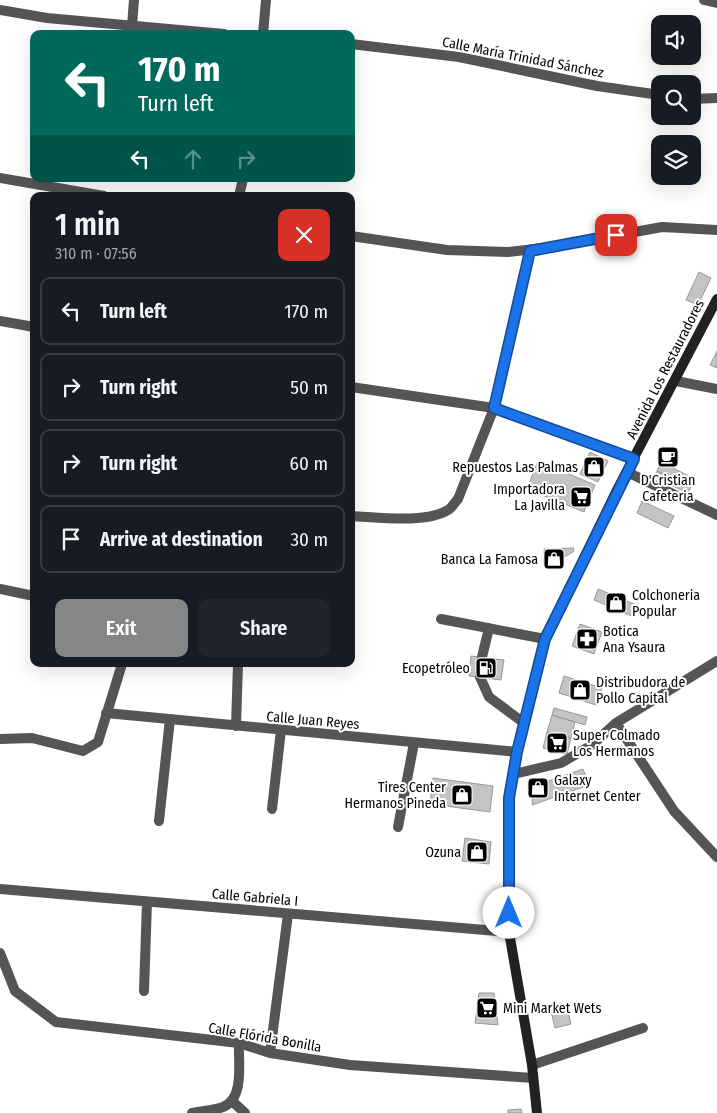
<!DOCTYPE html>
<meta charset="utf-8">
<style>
:root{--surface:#171b24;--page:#20242c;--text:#f1f3f6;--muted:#9ea1a6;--line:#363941;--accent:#858687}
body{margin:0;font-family:"Fira Sans Condensed",sans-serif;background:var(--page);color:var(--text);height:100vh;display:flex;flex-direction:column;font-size:19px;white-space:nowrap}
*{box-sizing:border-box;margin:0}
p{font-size:16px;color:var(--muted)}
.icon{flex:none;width:28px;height:28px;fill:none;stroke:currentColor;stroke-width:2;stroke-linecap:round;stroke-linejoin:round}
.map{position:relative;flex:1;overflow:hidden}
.details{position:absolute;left:30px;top:192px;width:325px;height:475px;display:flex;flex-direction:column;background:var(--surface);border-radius:10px;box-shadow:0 5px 20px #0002}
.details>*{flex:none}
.top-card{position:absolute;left:30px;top:30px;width:325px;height:152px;border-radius:10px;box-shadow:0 5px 20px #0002;background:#00695c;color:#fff;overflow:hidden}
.fabs{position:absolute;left:651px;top:15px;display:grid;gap:10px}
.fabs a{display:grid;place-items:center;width:50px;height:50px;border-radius:10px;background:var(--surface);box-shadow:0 5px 20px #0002;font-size:25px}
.pin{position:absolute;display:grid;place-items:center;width:42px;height:42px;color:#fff;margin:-21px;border-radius:10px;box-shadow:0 2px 8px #0006}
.me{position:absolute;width:55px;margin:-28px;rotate:0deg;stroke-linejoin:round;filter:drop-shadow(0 0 4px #0008)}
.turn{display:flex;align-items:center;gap:18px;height:105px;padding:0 25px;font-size:22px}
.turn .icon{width:65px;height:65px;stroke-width:2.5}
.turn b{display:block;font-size:35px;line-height:42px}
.lanes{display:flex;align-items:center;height:48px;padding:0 25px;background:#0003;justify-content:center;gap:25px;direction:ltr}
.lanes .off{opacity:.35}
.round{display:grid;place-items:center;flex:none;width:52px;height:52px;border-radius:10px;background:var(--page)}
.overview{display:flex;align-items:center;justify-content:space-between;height:85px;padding:0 25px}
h1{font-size:30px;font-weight:600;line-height:38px}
.button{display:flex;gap:10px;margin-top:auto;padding:10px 25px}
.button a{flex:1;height:58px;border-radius:10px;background:var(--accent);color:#fff;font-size:20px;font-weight:600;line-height:58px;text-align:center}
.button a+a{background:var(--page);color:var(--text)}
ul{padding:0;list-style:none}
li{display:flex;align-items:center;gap:15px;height:68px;margin:0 10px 8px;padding:0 15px;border:2px solid var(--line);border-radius:10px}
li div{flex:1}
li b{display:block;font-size:19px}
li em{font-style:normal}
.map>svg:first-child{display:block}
.building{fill:#c4c4c4;stroke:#999}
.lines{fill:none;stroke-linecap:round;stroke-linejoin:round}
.lane{stroke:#555;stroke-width:10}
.street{stroke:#555;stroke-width:10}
.secondary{stroke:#222;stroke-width:10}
.route-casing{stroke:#114b97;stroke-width:12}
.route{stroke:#1a73e8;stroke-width:9}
.labels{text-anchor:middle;stroke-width:4;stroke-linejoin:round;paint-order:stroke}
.street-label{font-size:14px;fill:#000;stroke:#fff}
.poi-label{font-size:14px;fill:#000;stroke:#fff;text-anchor:end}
</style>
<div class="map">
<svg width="717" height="1113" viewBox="0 0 717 1113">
<rect width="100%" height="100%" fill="#fff"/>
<path class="building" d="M699 272 711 278 698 305 686 300Z
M717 351V368L710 365Z
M590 452 608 461 598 482 580 474Z
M663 452 675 458 673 462 661 456Z
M538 461 595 485 584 512 527 489Z
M661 462 695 479 691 487 657 471Z
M657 471 691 487 688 493 654 477Z
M642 501 674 516 668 528 637 513Z
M574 548 573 552 546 567 544 549Z
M598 589 639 606 634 617 594 600Z
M580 624 602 632 594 654 572 646Z
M471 656 504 660 501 680 469 676Z
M564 676 602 688 596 705 559 693Z
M554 708 587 717 585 725 552 715Z
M552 715 575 722 571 738 547 732Z
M547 732 571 738 567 754 543 748Z
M583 769 589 785 532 805 534 786Z
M433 778 493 786 490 812 430 804Z
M465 838 491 842 489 864 462 861Z
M479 993H494L498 1025 475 1023Z
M567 1007 571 1024 555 1028 551 1011Z
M521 1109 522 1113H508V1110Z"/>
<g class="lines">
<path class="lane" d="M441 619 545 639
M482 657 489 628
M480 677 489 697 524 723
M272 809 281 730
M159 821 170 719
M398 827 414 743"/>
<path class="street" d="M704 0 717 3
M0 10 47 18 224 34
M132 26 134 0
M263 34 266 0
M351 44 459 57 597 86 660 95
M692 99 717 98
M0 178 104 196
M239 196 243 179
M351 236 447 250 508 252 552 247 662 227 717 230
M0 321 34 327
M676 381 717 389
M351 387 494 408 634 459
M627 472 717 515
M351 516C377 517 425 524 448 510 452 508 455 502 458 499L494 408 530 251
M0 589 34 596
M106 713 517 752
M616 723 674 811 717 857
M236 726 238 664
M0 739 32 738 83 751 98 742 122 664
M514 774 561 763 592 745 616 723 717 661
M0 889 509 932
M0 953 15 991 56 1022 239 1043 270 1053 350 1065 533 1078
M144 991 147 902
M270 1053 288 914
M532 1065 643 1028
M232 1101 245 1113
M192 1113C202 1111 214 1110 223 1107 245 1098 238 1062 239 1043"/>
<path class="secondary" d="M537 1113 532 1065 509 932V797L517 752 545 639 617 490 717 299"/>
</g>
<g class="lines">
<g class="route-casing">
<path id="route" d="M509 913V798L517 752 545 639 634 459 494 408 530 251 616 235"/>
</g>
<use href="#route" class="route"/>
</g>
<defs>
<g id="cafe-square" transform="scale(1.125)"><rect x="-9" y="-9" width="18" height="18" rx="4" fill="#000" stroke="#fff"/><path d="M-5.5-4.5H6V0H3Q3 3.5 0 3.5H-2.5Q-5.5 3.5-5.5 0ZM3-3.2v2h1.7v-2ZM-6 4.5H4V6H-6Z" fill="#fff"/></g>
<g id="shop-square" transform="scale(1.125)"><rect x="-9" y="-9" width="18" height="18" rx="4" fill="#000" stroke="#fff"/><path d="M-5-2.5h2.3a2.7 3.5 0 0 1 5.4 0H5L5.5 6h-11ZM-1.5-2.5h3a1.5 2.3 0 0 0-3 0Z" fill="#fff"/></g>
<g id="supermarket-square" transform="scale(1.125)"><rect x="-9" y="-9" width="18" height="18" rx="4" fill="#000" stroke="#fff"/><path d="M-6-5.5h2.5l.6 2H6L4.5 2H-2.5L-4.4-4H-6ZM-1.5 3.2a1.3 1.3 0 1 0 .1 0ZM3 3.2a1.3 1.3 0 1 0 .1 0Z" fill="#fff"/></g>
<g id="pharmacy-square" transform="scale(1.125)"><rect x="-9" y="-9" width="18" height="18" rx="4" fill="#000" stroke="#fff"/><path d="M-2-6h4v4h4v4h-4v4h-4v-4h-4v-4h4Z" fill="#fff"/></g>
<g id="fuel-square" transform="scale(1.125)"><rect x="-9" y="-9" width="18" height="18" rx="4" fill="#000" stroke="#fff"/><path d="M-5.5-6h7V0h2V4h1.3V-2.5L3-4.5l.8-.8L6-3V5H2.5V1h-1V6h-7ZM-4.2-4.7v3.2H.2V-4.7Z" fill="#fff"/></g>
</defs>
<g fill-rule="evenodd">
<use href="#cafe-square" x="668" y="457"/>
<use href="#shop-square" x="594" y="467"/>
<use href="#supermarket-square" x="581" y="497"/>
<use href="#shop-square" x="554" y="559"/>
<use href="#shop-square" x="616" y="603"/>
<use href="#pharmacy-square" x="587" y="639"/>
<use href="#fuel-square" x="486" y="668"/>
<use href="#shop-square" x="580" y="690"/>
<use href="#supermarket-square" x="557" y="743"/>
<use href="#shop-square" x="538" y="788"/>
<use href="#shop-square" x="462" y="795"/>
<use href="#shop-square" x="477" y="852"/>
<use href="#supermarket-square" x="487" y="1008"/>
</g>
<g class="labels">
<g class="street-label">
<text transform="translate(523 57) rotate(11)" y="5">Calle María Trinidad Sánchez</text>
<text transform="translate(665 369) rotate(-63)" y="5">Avenida Los Restauradores</text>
<text transform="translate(313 720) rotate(5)" y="5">Calle Juan Reyes</text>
<text transform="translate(255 897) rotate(5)" y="5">Calle Gabriela I</text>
<text transform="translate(265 1037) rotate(10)" y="5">Calle Flórida Bonilla</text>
</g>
<g class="poi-label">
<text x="578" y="472">Repuestos Las Palmas</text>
<text x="668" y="485" text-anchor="middle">D'Cristian<tspan x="668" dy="16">Cafeteria</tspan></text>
<text x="565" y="494">Importadora<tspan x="565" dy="16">La Javilla</tspan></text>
<text x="538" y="564">Banca La Famosa</text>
<text x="632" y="600" text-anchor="start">Colchoneria<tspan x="632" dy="16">Popular</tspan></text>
<text x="603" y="636" text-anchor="start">Botica<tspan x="603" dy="16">Ana Ysaura</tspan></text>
<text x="470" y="673">Ecopetróleo</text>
<text x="596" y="687" text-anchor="start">Distribudora de<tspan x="596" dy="16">Pollo Capital</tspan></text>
<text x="573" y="740" text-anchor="start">Super Colmado<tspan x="573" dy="16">Los Hermanos</tspan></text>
<text x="554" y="785" text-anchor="start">Galaxy<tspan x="554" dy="16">Internet Center</tspan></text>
<text x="446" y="792">Tires Center<tspan x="446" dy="16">Hermanos Pineda</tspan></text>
<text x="461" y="857">Ozuna</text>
<text x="503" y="1013" text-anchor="start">Mini Market Wets</text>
</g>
</g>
</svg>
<div class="fabs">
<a><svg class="icon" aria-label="sound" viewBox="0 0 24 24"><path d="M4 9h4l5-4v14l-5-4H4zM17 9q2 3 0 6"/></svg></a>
<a><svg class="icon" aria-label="search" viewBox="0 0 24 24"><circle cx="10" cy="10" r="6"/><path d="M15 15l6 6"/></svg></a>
<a><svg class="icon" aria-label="layers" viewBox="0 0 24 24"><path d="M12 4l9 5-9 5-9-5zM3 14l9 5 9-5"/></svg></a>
</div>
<div class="pin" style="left:616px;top:235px;background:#d93025"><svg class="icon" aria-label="arrive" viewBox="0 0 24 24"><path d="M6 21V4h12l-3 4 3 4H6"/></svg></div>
<svg class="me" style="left:509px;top:913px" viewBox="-20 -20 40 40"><circle r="19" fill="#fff"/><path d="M0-13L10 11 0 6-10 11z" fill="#1a73e8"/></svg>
<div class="top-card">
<div class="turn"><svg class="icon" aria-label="left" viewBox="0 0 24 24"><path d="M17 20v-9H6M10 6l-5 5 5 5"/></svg><div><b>170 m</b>Turn left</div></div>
<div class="lanes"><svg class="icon" aria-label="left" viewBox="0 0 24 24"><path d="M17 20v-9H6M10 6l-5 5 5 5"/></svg><svg class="icon off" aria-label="ahead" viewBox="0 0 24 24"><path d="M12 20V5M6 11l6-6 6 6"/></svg><svg class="icon off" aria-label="right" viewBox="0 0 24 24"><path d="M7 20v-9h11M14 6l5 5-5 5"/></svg></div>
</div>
<section class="details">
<div class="overview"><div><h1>1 min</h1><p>310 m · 07:56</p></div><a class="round" style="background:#d93025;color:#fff"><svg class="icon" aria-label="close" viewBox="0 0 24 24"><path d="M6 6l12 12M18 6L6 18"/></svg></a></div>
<ul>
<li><svg class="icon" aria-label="left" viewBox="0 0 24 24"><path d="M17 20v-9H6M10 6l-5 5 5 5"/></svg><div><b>Turn left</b></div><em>170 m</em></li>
<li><svg class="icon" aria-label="right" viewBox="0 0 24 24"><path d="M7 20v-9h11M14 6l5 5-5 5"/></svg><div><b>Turn right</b></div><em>50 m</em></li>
<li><svg class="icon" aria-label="right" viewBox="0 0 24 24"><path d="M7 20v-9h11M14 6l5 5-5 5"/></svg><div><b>Turn right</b></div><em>60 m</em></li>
<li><svg class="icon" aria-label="arrive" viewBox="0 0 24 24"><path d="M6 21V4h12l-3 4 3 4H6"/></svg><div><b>Arrive at destination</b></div><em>30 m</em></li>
</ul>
<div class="button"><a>Exit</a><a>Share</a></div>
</section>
</div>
